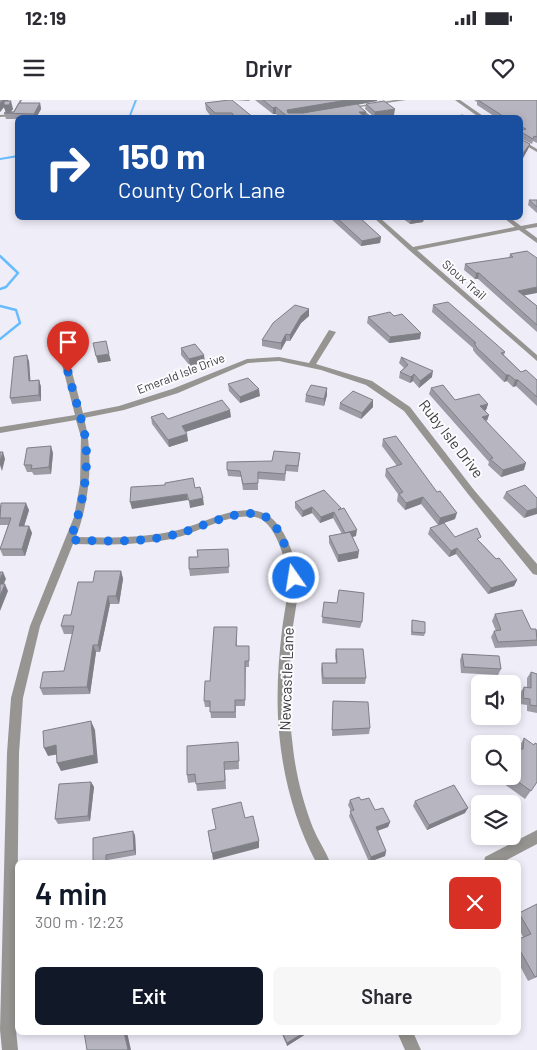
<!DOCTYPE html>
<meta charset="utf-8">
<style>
:root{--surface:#fff;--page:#f7f7f7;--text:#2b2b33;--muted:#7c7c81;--accent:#111827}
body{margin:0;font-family:Barlow,sans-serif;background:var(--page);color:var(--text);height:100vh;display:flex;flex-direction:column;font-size:19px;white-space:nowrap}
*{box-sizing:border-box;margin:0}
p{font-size:16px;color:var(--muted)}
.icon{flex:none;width:28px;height:28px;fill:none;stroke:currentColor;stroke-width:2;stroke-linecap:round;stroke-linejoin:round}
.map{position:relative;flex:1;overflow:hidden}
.drawer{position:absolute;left:15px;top:760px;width:506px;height:175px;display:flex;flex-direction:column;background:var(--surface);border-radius:8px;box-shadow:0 2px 8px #0003}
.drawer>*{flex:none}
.hud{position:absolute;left:15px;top:15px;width:508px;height:105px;border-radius:8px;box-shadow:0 2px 8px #0003;background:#1a4fa0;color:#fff;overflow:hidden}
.tools{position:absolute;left:471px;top:575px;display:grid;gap:10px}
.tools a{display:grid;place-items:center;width:50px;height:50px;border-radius:8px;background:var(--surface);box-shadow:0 2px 8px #0003;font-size:25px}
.pin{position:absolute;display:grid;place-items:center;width:42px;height:42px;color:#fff;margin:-51px -21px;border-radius:50% 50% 50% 0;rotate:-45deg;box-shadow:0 0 5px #0007}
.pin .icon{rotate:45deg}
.me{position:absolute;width:55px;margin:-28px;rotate:347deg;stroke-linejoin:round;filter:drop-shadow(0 0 4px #0008)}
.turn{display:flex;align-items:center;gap:18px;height:105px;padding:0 20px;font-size:22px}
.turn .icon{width:65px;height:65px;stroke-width:2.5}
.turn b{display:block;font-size:35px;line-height:42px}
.round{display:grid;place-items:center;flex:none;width:52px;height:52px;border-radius:8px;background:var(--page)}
.overview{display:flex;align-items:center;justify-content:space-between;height:85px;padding:0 20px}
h1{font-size:30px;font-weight:600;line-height:38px;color:var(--accent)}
.cta{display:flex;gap:10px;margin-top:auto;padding:10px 20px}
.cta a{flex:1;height:58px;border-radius:8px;background:var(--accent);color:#fff;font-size:20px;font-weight:600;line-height:58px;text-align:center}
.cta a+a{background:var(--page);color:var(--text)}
.status{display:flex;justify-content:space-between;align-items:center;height:35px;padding:0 25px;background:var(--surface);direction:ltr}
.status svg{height:14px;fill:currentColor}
header{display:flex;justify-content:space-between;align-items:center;height:65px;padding:0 20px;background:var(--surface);font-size:22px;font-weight:600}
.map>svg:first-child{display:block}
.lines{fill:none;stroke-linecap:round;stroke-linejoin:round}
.stream-far1{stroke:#66bcfc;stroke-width:2}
.stream{stroke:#66bcfc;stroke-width:2.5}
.lane{fill:#979591;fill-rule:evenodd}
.street{fill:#979591;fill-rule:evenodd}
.wall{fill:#9d9ca5}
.shaded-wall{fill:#7f7f86}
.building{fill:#b6b5c0;stroke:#7f7f86}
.route{stroke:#1a73e8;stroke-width:9;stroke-dasharray:0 16.2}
.labels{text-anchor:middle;stroke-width:4;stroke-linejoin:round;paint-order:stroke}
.far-street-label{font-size:12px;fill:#3b3b3f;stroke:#fcfbfd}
.street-label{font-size:15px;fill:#3b3b3f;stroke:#fcfbfd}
</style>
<div class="status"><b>12:19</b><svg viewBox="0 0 49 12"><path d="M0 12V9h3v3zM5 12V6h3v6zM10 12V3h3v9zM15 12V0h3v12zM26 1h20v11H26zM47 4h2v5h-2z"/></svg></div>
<header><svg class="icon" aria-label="menu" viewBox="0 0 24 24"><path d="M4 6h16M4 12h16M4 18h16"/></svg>Drivr<svg class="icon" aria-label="heart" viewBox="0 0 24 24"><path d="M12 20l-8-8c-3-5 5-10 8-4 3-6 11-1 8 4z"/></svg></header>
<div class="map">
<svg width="537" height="950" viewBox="0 0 537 950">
<rect width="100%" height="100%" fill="#efedf8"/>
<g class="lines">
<path class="stream-far1" d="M129 18 136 0
M0 59 18 56"/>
<path class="stream" d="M0 156 18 173 6 187 0 189
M0 206 16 210 20 223 0 239"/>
<path class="lane" d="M20 0H22L14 16 0 17V15L12 14Z
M234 0H250L249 1Z"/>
<path class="street" d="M395 0H406L360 7 373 18H368L356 8 347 9 345 8Z
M455 0H460L486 18H480Z
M520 39 537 49V52L520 42Z
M374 118H380L413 147 515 127 504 118H510L521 126 537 123V127L525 129 537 138V143L519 130 417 150 537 255V261L409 150Z
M329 230 336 232 316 264 372 281 410 307 474 390 537 464V475L533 474 468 394 404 311 366 285 321 270 279 261 248 263 178 293 124 310 84 318C94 356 90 400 76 437 109 438 142 438 174 431 201 425 229 406 257 411 282 415 296 456 298 478 299 497 294 516 292 534 289 572 288 610 293 648 296 675 303 702 313 728 318 740 325 750 330 762H316C295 722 283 678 279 632 276 599 278 563 282 530 284 512 289 495 287 477 286 460 275 420 255 417 226 413 199 433 171 439 139 445 106 445 73 444L40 526 23 598 19 653 16 930 18 950H2L0 930 7 653 11 598 30 526 74 417 80 384 81 337 76 320 0 333V327L75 315 60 257 61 255H67L68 257 83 313 119 306 172 289 247 259 279 257 309 263Z
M537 730V744L503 762H484L485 757Z
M397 932H413L421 950H405Z"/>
</g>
<path class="wall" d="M0 0H8L13 9 11 12 40 3 41 9 36 18H18V19H6L4 13 11 12 6 13 4 7 0 12Z
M255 0H377V1L357 5 366 18H280L276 14H273Z
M474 0H537V43L533 41 532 44 520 38V39L530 44 528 49 523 58H520V18H497L477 5V2Z
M205 3 254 18H212L206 10Z
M366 4 394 15 374 17 365 9Z
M529 100H537V113L528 105Z
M331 118H360L381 137 380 143 361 146 331 119Z
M402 118H424L423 122 410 124Z
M527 151 524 195 537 206V232L478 179H475L464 170 465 164 509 158 510 154Z
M433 205 505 252 504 255 521 272 537 280V306L516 286 513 287 507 281 504 282 476 254 473 250V248L432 212Z
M309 209V216L301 223 290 241H286L281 250 262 246V240Z
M368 217 420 239 389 243 367 223Z
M181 248 205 262 190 266 181 255Z
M401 257 432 277 419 288 413 281 410 283 399 278 400 272 404 268 399 263Z
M29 261 30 281 39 280 41 287V301L12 304 10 298Z
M228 284 260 296 240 303 229 291Z
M327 288V295L324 306 305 302 306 295Z
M431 288 455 300 488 304 486 310 485 311 486 321 524 370 501 377 488 365 489 362 429 294Z
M373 300V307L361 319 339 309 340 303Z
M151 317 168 319 231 317 186 332 188 341 169 347 152 324Z
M383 339 455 419 438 425 421 404 405 410 397 401 398 394 385 376 386 369 397 366 382 346Z
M53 353 51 374 34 375 32 372H27L24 365Z
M300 353 298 372 286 371 285 381 258 379V390H243L241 377 228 376 227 370 272 361Z
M324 390 356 436 352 437 358 458 338 462 329 443V436L342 434 333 418 320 423 312 413 302 417 295 408V402Z
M506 392 537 398 524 418 503 398Z
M0 405 29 410 24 426H29L32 433 25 456H3L0 449 8 425H0Z
M430 428 455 437 480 442 517 480 514 486 488 494 456 454 449 457 428 434Z
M228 449 229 473 190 476 189 469 198 457Z
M121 471 123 479 119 504H110L100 552H96L90 594 43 595 40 588 64 571 73 534H64L61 526 71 515 93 482Z
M324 502 362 522 360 528 322 523Z
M495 514 531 529 537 530V546L495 548 491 537 494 531H496L492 521Z
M412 520 425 533 424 536 411 535Z
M237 533V546H249V567H246L245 606H236V618H211L210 607H205L204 601 210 581Z
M336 549 366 578 365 584H322L321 569 322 563H336L335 556Z
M462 554 501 569 498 575 461 573 460 560Z
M531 572 537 574V613L527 611V605L520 604V593L524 587 527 588V578Z
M333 601 370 628 369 634 332 636Z
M524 638 537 682 525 699 496 678 497 676H512L519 647Z
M238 642 239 669 225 670 226 689 197 691 196 682 188 683 187 675Z
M91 682 94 687 90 721 58 724 55 719Z
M350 700H361L390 722 388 727 377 731 386 751 385 756 369 762 349 716 351 711 348 705Z
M415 701 465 713 427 730 413 706Z
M135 735 136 755 108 760V762H91H93Z
M537 804V877L528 881 519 864V839L523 837 519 829V813Z
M281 932H309L287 946Z"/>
<path class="shaded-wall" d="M3 0H8L9 2 11 1 13 9 11 12 6 13 4 7 0 12V3Z
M347 0H377V1L288 17 287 10Z
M40 3 41 9 36 18H35L34 14Z
M276 7V14H273V8Z
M395 9 394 15 374 17 375 12Z
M359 12H366L365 18Z
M530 44 528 49 523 58H520V53Z
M411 118H424L423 122 410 124Z
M381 137 380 143 361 146 362 141Z
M476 173H479L478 179H475Z
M537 187V193L516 197 518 191Z
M309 209V216L301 223 290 241V235L301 216Z
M421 233 420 239 389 243 390 237Z
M286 234V241L281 250V243Z
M109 254 111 261 98 263 96 256Z
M27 255 29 261 31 288 29 281Z
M204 255 205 262 190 266 189 259Z
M433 271 432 277 419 288 420 281Z
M414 274 413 281 410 283 411 277Z
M506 275H509L507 281 504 282Z
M39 280 41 287V301L39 295Z
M515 280H518L516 286 513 287Z
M327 288V295L324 306V299Z
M259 289 260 296 240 303V297Z
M373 300V307L361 319 362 313Z
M488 304 486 310 478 312 480 306Z
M230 310 231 317 182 333V326Z
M489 315 487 321 482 317Z
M187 334 188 341 169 347 168 340Z
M51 346 53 353 51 374 49 367Z
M3 352 5 359 2 371 0 365V362Z
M526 363 524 370 501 377 503 370Z
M187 394 188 400 132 409 130 402Z
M423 397 421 404 405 410 406 403Z
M203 398 204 405 190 408 189 401Z
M26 403 29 410 22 433 19 426Z
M312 407V413L302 417 303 411Z
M537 408V414L524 418 527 411Z
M334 412 333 418 320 423 321 417Z
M457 413 455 419 438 425 440 418Z
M29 426 32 433 25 456 22 449Z
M357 430 356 436 345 439V433Z
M457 448 456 454 449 457 451 451Z
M359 451 358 458 338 462V455Z
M121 471 123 479 119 504 116 496Z
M3 472 6 479 1 490 0 487V480Z
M517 480 514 486 488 494 491 488Z
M5 484 8 491 0 511V496Z
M108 496 110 504 100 552 98 545Z
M93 545 96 552 90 594 87 587Z
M91 621 95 630 98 663 61 671 57 663Z
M56 645 60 654 48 656 44 648Z
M91 682 94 687 90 721 88 716Z
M468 708 465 713 427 730 429 725Z
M390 722 388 727 374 732 376 727Z
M133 731 135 735 136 755 134 750Z
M259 741V748L213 760 212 753Z
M386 751 385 756 369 762 371 757Z
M124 932H127L131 950H128Z
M305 932H309L287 946V943Z"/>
<path class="building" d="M229 0H232L254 18H236L232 13H215L205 3Z
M263 0H347L287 10 288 13H303L357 4 366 12H359L366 18H289L276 7 273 8Z
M478 0H537V37L534 36 533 39 521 32 520 39 530 44 524 52 520 53V30L526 29 520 26V18H506Z
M4 1H11L9 5H4Z
M384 1 395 9 375 12 366 4Z
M19 3H40L34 14 4 13 14 12Z
M463 15 467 18H444Z
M529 100H537V107Z
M337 118H360L381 137 362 141Z
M527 151 537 158V187L518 191 537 206V208H536L537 209V225L479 173H476L465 164 513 157 510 154Z
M448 202 463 215 505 252 501 253 521 272 526 270 537 280V297L518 280H515L509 275H506L477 248 474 243H476L433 205Z
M295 205 309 209 301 216 290 235 286 234 281 243 262 240 273 223Z
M390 212 394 216 402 214 421 233 390 237 368 217Z
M106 241 109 254 96 256 93 243Z
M195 244 204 255 189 259 181 248Z
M27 255 29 281 39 280V295L10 298 14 257Z
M401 257 433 271 420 281 414 274 411 277 400 272 408 265Z
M248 278 259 289 240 297 228 284Z
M311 285 327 288 324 299 306 295Z
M443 285 455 300 479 294 488 304 480 306 489 315 482 317 526 363 503 370 490 359 493 358 431 288Z
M353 291 373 300 362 313 340 303Z
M222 300 230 310 182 326 187 334 168 340 151 317 163 313 168 319Z
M396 336 437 392 440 391 457 413 440 418 423 397 406 403 399 394 403 392 386 369 402 364 383 339Z
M51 346 49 367 31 369 32 365H24L27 348Z
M274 351 300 353 298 366 286 365 285 374 258 372V383L243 384 240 371 227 370V362L272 361Z
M0 352H3L0 362Z
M193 378 195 388 200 387 203 398 189 401 187 394 130 402 131 387 165 385V383Z
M525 385 537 398V408L527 411 506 392Z
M324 390 341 408 338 410 344 408 357 430 345 433 334 412 321 417 312 407 303 411 295 402Z
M1 403H26L19 426H29L22 449H0L11 418H0Z
M444 423 455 437 477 428 481 437 477 439 496 459 499 458 517 480 491 488 457 448 451 451 430 428Z
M350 432 359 451 338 455 329 436Z
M228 449 229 467 189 469V457H198L197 450Z
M95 471H121L116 496H108L98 545H93L87 587 40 588 43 572 64 571 74 526H61L64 515H71L78 482H93Z
M0 472H3L0 480Z
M0 484H5L0 496Z
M339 490 364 493 362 522 322 517 324 502 337 503Z
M522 510 531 529H536L537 540 498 542 494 531 501 530 495 514Z
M412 520 425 522V533L412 532Z
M214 527H237L236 546H249V561H245V600H235V612H210V601H204L205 581H210Z
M336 549H363L366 578H323L322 563H337Z
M462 554 499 556 501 569 464 567Z
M531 572 537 574V606L530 605V599L523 598 524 587 531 588Z
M333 601 368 602 370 628 332 630Z
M91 621 94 655 57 663 56 645 44 648 43 631Z
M524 638 534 645 535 643 537 644V682L531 691 510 676H512V654L516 649H523Z
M238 642 239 661 224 662 225 681 196 684 195 674 187 675V646Z
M91 682 88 716 55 719 59 684Z
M454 685 468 708 429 725 415 701Z
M359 697 361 700 369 698 375 710 383 708 390 722 376 727 386 751 371 757 350 711 354 710 350 700Z
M241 702 245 718 253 716 259 741 212 753 208 731 216 729 212 709Z
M133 731 134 750 106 755V762H91H93V738Z
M537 804V876L535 877 519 849V839L531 834 519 813Z
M84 932H124L128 950H87Z
M282 932H305L287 943Z"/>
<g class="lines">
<path class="route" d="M68 272C73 293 81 315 85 336 90 371 82 408 70 440 104 441 140 443 173 435 198 430 242 404 266 417 281 425 291 462 294 478"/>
</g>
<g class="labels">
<g class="far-street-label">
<text transform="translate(464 180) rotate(41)" y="4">Sioux Trail</text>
<text transform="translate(181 274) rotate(-21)" y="4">Emerald Isle Drive</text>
</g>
<g class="street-label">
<text transform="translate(451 339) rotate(52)" y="5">Ruby Isle Drive</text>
<text transform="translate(287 579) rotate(-88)" y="5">Newcastle Lane</text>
</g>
</g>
</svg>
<div class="tools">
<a><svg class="icon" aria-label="sound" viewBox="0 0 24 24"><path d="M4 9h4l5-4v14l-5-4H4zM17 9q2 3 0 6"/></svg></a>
<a><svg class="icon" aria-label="search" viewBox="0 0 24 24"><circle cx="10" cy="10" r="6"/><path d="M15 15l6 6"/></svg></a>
<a><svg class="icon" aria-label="layers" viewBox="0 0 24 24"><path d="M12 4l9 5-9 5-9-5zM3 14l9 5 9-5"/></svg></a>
</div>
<div class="pin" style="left:68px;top:272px;background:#d93025"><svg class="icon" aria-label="arrive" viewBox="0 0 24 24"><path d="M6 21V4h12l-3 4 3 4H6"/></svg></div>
<svg class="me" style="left:294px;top:478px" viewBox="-20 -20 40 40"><circle r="17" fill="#1a73e8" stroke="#fff" stroke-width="3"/><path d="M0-11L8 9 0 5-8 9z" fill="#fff"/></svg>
<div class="hud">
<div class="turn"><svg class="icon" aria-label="right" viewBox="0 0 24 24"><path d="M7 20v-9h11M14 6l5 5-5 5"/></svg><div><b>150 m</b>County Cork Lane</div></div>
</div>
<section class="drawer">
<div class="overview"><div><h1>4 min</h1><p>300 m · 12:23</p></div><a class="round" style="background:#d93025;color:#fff"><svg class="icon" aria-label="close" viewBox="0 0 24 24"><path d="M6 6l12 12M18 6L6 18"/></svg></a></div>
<div class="cta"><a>Exit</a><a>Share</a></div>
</section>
</div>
